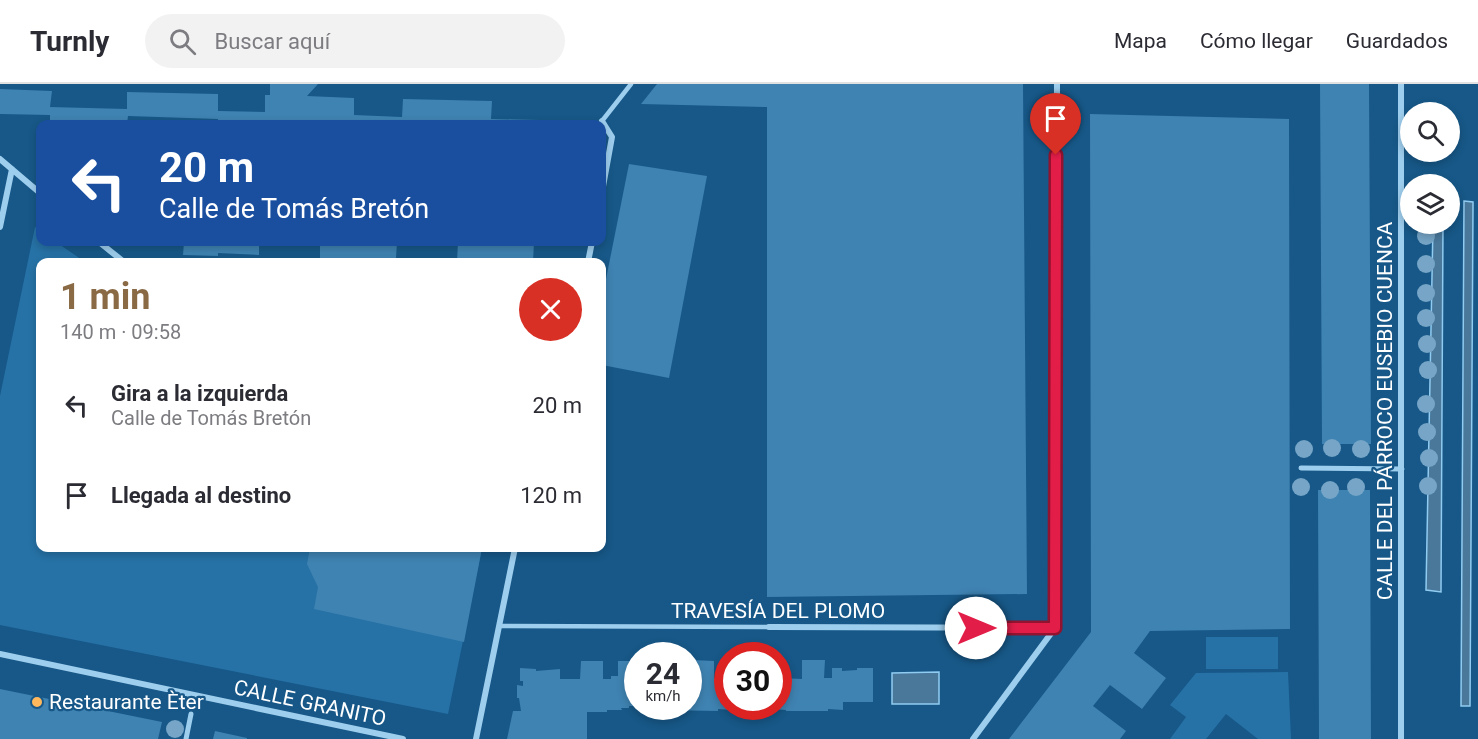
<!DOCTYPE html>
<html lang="es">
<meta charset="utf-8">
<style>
:root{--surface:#fff;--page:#f2f2f3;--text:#2b2b33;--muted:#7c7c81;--line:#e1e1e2;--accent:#8a6a45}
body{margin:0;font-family:Roboto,sans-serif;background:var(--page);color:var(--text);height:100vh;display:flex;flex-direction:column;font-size:22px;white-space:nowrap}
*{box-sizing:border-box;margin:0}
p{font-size:20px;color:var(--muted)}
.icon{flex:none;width:33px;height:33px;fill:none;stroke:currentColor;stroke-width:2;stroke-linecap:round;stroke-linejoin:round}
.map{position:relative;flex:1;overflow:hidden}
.details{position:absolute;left:36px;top:174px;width:570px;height:294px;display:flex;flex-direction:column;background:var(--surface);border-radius:12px;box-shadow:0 3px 9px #0003}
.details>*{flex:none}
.hud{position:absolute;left:36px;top:36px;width:570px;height:126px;border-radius:12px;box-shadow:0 3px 9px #0003;background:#1a4fa0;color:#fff;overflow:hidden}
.tools{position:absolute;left:1400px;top:18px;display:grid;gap:12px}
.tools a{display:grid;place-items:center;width:60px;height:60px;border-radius:50%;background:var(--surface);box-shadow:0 3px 9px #0003;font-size:30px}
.speed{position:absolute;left:624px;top:558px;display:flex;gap:12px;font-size:30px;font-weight:700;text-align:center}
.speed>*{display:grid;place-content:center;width:78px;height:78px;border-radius:50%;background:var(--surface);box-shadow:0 3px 9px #0003;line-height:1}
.speed small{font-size:15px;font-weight:400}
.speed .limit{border:9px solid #d22;background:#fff;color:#111}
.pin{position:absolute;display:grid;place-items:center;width:51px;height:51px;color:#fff;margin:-62px -26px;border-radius:50% 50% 50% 0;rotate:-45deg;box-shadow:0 0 6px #0007}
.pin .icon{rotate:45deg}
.me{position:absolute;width:66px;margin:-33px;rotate:90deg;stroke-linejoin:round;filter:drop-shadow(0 0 4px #0008)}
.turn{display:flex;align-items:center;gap:21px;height:126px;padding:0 24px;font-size:27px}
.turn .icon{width:78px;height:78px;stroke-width:2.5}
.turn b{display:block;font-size:42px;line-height:51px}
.round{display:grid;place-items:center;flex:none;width:63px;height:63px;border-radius:32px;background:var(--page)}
.summary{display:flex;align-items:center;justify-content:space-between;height:102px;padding:0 24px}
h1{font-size:36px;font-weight:700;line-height:45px;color:var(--accent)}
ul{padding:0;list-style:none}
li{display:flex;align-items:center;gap:18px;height:90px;padding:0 24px}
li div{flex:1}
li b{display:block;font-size:22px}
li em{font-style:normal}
header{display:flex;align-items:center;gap:36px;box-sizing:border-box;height:84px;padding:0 30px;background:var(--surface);border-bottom:2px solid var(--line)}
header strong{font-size:28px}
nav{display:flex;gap:33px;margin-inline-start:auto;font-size:21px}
.search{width:420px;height:54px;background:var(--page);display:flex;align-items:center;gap:15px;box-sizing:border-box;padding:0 21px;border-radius:33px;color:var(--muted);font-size:22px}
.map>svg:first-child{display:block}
.green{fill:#2672a6}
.water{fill:#49789b;stroke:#90cbf1;stroke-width:1.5}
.building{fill:#3f83b2}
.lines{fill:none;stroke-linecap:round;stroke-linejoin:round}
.service{stroke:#9eceee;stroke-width:4.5}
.pedestrian{stroke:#9eceee;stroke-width:5}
.minor{stroke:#9eceee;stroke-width:6}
.tree{fill:#76a5c7}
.route-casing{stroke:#92132f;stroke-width:15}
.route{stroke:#e11d48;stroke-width:10}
.poi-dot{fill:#ffb85b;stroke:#175888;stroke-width:2}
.labels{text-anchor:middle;stroke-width:4.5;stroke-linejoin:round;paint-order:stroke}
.street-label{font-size:21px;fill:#fff;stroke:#175888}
.poi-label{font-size:21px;fill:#fff;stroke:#175888;text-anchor:start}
</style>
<header>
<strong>Turnly</strong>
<div class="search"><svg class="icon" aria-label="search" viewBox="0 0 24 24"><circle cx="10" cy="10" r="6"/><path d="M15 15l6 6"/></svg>Buscar aquí</div>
<nav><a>Mapa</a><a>Cómo llegar</a><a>Guardados</a></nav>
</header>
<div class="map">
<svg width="1478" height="655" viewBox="0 0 1478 655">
<rect width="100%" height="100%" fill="#175888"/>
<path class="green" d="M35 143 40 147V158H56L85 178H40V464H482L448 630 0 541V312Z
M1206 553H1278V585H1206Z
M1288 588 1291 655H1258L1226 630 1206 655H1170L1186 633 1170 621 1196 589Z"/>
<path class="water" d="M1464 117 1473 118V123L1470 622H1461Z
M1433 140H1443L1441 508 1426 506Z
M939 588V620H892V589Z"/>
<path class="building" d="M270 0H318L307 12 354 14V31L402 33 403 15 492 17 491 35 540 36V40H354V39L265 36V40H217L218 35 128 32 127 40H50V31L0 30V5L52 7 50 23 127 25V8L218 10V27L265 28V11H270Z
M657 0H1023L1027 510 767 513V23L641 20Z
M1320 0H1369L1371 360H1322Z
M1090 30 1289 35 1290 545 1150 547 1134 569 1166 594 1142 625 1110 601 1093 622 1126 647 1120 655H1009L1091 548Z
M629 80 707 92 669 294 602 281V215Z
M184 158H259V171L218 169V172L183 171Z
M320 158H397L396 174 320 175Z
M458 158H534L533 178H457Z
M1318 406H1370L1371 655H1319Z
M310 464H482L464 558 314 525 318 503 307 480Z
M692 576 714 577V594L722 595V591H728V622H731L732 626 718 625V627L661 626V622H688V595H692Z
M802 576H825L824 594H832V584H842V587L857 586V584H873V618H843V626L828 625V627H786V626L772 625V622H778V591H782V594L802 595Z
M581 577H603V595H611V592H618V577H638V622H629V624H621L622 626H607V628H587V655H507L513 627H521L519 614H517V601L523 602V597H520V584L536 585V587L560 585V595H580Z
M0 605 162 638 158 655H0Z
M215 647 247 654V655H213Z"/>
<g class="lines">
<path class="service" d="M602 37 631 0
M500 542 769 543"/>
<path class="pedestrian" d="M1301 384 1402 385
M186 655 191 630"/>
<path class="minor" d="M1401 0V655
M0 75 40 109
M602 108 612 53 602 37
M0 143 12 85
M99 158 124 178
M588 178 592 158
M769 543 1055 544
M1055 544 1057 0
M0 570 403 655
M476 655 515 464
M973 655 1055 544"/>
</g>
<g class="tree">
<circle cx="1426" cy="152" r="9"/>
<circle cx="1426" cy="180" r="9"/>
<circle cx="1426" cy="209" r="9"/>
<circle cx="1426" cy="234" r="9"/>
<circle cx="1427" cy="260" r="9"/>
<circle cx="1428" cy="286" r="9"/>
<circle cx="1426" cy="320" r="9"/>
<circle cx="1427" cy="348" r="9"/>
<circle cx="1332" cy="364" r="9"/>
<circle cx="1304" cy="365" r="9"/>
<circle cx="1361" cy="365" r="9"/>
<circle cx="1429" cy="374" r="9"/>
<circle cx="1428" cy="402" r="9"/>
<circle cx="1301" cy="403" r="9"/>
<circle cx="1356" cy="403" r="9"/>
<circle cx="1330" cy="406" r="9"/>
<circle cx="175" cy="645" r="9"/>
</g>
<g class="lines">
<g class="route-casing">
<path id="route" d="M976 544H1055L1056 71"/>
</g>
<use href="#route" class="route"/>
</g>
<circle class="poi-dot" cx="37" cy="618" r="6"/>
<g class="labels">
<g class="street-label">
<text transform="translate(1385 327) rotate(-90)" y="7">CALLE DEL PÁRROCO EUSEBIO CUENCA</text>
<text x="778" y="534">TRAVESÍA DEL PLOMO</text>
<text transform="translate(310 619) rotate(12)" y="7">CALLE GRANITO</text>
</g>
<g class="poi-label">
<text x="49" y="625">Restaurante Èter</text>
</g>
</g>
</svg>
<div class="tools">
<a><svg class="icon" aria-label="search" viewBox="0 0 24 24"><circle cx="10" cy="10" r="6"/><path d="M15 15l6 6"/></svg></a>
<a><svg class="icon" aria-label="layers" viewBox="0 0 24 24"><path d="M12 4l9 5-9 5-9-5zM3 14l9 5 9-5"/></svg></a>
</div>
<div class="speed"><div>24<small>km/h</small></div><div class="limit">30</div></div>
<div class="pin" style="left:1056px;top:71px;background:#d93025"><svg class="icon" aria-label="arrive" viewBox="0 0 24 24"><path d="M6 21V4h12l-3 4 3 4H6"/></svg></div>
<svg class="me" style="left:976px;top:544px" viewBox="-20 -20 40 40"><circle r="19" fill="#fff"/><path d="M0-13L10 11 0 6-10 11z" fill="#e11d48"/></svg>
<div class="hud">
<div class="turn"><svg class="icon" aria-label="left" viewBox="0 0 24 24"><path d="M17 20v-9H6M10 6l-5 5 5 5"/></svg><div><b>20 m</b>Calle de Tomás Bretón</div></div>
</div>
<section class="details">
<div class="summary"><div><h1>1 min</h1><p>140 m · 09:58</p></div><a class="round" style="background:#d93025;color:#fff"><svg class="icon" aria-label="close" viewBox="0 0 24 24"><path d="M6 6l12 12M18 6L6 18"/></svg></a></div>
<ul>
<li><svg class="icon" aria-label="left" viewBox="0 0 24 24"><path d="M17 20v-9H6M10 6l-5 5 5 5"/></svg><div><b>Gira a la izquierda</b><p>Calle de Tomás Bretón</p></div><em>20 m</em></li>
<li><svg class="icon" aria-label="arrive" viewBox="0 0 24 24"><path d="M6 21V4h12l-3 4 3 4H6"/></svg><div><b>Llegada al destino</b></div><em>120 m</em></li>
</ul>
</section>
</div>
